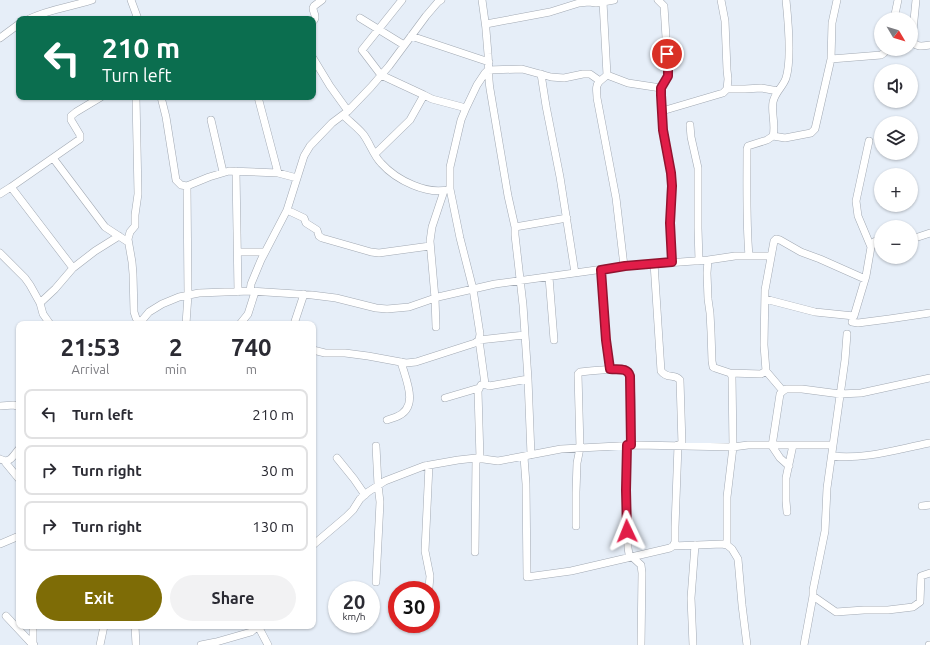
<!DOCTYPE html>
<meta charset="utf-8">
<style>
:root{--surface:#fff;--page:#f2f2f3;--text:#2b2b33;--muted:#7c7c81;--line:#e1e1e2;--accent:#7e6c06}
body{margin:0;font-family:Ubuntu,sans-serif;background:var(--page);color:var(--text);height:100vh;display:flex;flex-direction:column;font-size:15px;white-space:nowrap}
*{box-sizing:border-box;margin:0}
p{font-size:13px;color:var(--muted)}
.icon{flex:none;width:22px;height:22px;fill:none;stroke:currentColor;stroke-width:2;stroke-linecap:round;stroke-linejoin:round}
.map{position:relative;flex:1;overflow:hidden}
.drawer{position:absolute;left:16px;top:321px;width:300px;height:308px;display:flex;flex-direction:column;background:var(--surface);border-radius:8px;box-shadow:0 1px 3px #0004}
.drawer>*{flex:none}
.banner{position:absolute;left:16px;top:16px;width:300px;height:84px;border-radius:8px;box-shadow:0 1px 3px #0004;background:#0b6e4f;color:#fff;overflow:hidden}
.needle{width:26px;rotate:128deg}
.tools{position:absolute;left:874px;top:12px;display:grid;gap:8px}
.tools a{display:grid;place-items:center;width:44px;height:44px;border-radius:50%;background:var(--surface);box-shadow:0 1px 3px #0004;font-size:20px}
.speed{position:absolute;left:328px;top:581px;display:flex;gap:8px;font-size:20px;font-weight:700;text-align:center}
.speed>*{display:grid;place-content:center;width:52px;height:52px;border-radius:50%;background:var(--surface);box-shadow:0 1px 3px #0004;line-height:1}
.speed small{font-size:10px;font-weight:400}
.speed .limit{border:6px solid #d22;background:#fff;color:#111}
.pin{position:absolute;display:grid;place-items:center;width:34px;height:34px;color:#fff;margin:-17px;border:2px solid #fff;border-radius:50%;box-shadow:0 1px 4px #0007}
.me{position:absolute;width:44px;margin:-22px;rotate:358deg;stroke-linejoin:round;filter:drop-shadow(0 0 3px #0008)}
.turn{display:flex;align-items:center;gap:14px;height:84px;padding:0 20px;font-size:18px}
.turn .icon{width:52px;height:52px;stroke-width:2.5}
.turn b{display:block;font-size:28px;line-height:34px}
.eta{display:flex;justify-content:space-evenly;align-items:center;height:68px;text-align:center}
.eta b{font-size:24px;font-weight:600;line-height:28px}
.cta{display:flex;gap:8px;margin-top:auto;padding:8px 20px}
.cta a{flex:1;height:46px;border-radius:24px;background:var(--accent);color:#fff;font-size:16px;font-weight:600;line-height:46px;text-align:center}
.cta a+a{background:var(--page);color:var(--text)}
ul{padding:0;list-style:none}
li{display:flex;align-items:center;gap:12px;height:50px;margin:0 8px 6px;padding:0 12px;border:2px solid var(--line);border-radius:8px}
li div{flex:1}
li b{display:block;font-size:15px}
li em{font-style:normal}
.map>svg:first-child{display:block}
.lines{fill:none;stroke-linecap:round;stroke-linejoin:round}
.minor-casing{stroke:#a2a9b3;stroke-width:8}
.minor{stroke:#fff;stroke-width:7}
.route-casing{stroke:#92132f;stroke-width:10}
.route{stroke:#e11d48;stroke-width:7}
</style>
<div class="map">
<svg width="930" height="645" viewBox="0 0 930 645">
<rect width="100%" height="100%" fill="#e6eef8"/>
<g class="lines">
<g class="minor-casing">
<path id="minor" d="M131 0 138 19
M402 0 362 50 381 75 424 95 432 99 466 108
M482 0C485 18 487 36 488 54 489 66 488 77 490 89L508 196 515 227V235L523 305 528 379 531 455
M658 0 664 6 668 69V76L661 88V95L662 111
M916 0 912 40C915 48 923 46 930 45
M603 2 607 75C604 78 602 79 599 82 595 86 597 92 597 98L616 198 624 266
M360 18 404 45
M29 19C49 9 71 7 92 0
M894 19 898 0
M313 21C318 17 313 13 313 8L314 6 322 0
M486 24 550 12 579 3 589 2 596 3 603 2 614 0
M411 36 489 62
M0 38 19 24
M313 58 330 86 348 111
M831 59 881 55 884 53 886 49
M541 74 546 106 560 177 575 273
M607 75 628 83 661 88
M727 89H745L761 88 778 91
M136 97 138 194 135 215V226L130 232 128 239 132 262 133 274 134 312 136 318 139 323
M161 97 166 117 176 180 181 185 187 186 209 177 229 171 278 173 297 178
M258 97 278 173
M343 115C349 121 357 127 363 134 370 143 373 155 381 163 396 180 428 196 450 189
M211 120 223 172
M690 125 691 137 698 168V228L699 261
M773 136 785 138 811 133 815 129 831 59 832 23 837 0
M869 141 856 201 858 216 871 247
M375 154 410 120 424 95
M53 158 105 227 128 242
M236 171 238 292
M11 187 73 268
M0 194 11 187 80 139V135L71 120V116L76 112 101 97
M287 210 304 218 306 223 317 230 319 236 322 238 371 252 379 253 430 246
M515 227 567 218
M911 238H915L930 233
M238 252H265
M0 253 25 278 30 285 40 303 43 314 50 324
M749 256C746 221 747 185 747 149L748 146 767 140 773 136C776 125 771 113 773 102 775 92 783 87 786 78 792 59 788 19 786 0
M708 260 707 273 708 299 710 313 711 332 712 361 713 367 715 368 730 373 732 376 733 447 727 497V545
M672 262 670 223 671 186V173L663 130 662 111 723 93 727 89 728 79 727 70 725 21 721 0
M654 263 661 371C668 380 674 373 680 380L682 445
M601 270 606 340 610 369
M549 277 554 340
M250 291 251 284 261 260 287 210 304 156 310 146 332 123 348 111 371 87 389 66 426 16 438 2 441 0
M765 299 815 312 854 316 866 276 871 247 874 242 881 238
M40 303 55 289 73 268 95 251 119 236
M852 322 858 323 889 319 930 313
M139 324 149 312 162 304 179 297 199 293 250 291 312 295 336 298 376 308 387 309 409 307 438 297 495 284 625 266 708 260 735 256H771
M186 324 188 295 187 186
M240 324 248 314 255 292
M294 324 304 294
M436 327 435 298 430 241 432 227 444 191
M313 350 325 353H345L368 356 406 363 416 362 475 343 479 340 525 335
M730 373 761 374 766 371
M528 379 489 386 485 384 479 340 480 334 473 289 460 238 450 189V167L461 120 466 108 477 85 485 73 488 70 522 69 551 77 564 78 583 74H590L600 81
M783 391 766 371 764 345 765 290 774 241 776 239 780 240 801 252 820 259 865 279
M445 398 479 388
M0 406 14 405 19 407
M387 420C390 419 393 418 396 417 420 408 406 380 401 362
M627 445 626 489 628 548 629 554 641 565 642 573 641 645
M832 456C864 460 898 449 930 443
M524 457 526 484 527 577 571 571 670 548 673 546 722 544 727 545 732 549 738 559 742 605 747 645
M337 458 354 479 365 495
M0 459C10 464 12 457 19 449
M480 459 478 391 481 385 485 384
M5 462 19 479
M789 466 780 458 772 446 780 394 783 391 786 389H802L840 394 861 393 930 378
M922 506 930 505
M787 512 786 501V478L793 445
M576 526V492L577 463 580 448 578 374 580 372C587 371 624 367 628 372 633 376 631 435 631 445
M0 544 19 536
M313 545 346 517 353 510 360 499 368 492 385 481 424 466 458 460 476 458 498 461 561 449 637 445 733 447 748 445H833
M673 546 675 542V527L678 445
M475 552 476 458
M376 582 380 502 378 485 376 446
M429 588 430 576 425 551 429 465
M813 596 836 612 864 610H888L913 607 920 602 921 576 930 573
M6 616 33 645H34
M135 626 136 645
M258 626 268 645
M33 645V626
M100 645 104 626
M201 645 216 642 251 632 258 626
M693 645 691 598 695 545
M804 645 813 596V590L825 531 827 488 845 360 847 334
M929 645H930"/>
</g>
<use href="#minor" class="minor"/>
</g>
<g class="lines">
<g class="route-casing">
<path id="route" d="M627 531 626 490 627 445H631L630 376C627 367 618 370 610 369L606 340 601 270 625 266 672 262 670 223 672 186 671 173 663 130 661 95V88L668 76V69L667 54"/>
</g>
<use href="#route" class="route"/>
</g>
</svg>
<div class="tools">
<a><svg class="needle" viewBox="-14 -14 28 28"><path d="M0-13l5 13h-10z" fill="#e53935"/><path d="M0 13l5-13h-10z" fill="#7c7c81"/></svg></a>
<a><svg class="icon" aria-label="sound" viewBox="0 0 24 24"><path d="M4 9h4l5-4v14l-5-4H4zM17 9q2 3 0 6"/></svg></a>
<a><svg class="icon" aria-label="layers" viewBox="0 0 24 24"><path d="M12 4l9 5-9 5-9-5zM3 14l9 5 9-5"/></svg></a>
<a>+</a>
<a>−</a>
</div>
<div class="speed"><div>20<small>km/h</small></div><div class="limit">30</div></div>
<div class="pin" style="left:667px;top:54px;background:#d93025"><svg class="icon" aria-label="arrive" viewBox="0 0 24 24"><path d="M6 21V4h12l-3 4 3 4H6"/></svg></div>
<svg class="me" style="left:627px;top:531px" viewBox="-20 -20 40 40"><path d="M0-17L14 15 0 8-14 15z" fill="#e11d48" stroke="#fff" stroke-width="4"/></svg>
<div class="banner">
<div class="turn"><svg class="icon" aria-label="left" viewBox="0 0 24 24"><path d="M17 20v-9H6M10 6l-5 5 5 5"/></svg><div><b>210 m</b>Turn left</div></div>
</div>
<section class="drawer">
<div class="eta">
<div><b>21:53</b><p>Arrival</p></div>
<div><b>2</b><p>min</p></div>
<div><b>740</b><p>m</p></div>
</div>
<ul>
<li><svg class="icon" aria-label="left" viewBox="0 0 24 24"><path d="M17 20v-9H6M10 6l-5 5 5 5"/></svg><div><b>Turn left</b></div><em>210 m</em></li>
<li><svg class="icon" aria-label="right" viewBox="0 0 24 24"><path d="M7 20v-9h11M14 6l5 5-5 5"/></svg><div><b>Turn right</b></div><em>30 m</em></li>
<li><svg class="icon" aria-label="right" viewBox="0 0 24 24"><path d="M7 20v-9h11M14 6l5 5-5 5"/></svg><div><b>Turn right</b></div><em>130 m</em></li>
</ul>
<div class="cta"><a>Exit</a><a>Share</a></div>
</section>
</div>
